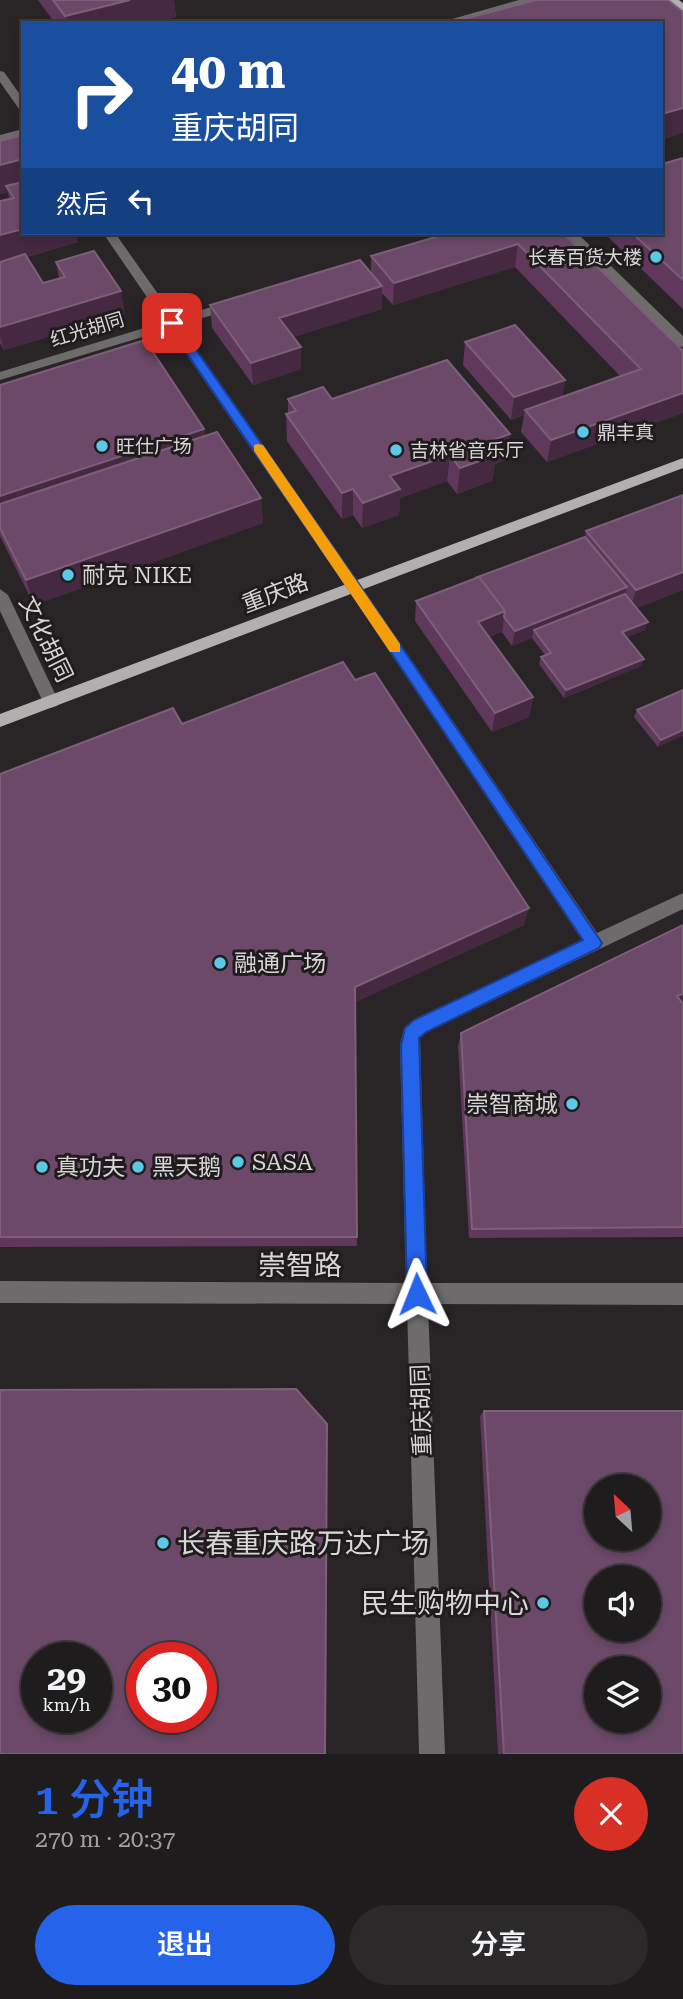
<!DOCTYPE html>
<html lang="zh">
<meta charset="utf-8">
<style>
:root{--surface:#1f1c1d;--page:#2c292a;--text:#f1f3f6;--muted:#a1a1a4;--line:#3c3a3b;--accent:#2563eb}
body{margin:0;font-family:"Roboto Serif","Noto Sans SC",serif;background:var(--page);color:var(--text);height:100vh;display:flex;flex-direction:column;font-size:26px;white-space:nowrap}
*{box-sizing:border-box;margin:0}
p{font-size:23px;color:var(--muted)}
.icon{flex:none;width:38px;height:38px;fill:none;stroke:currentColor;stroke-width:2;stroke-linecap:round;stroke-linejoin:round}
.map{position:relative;height:1754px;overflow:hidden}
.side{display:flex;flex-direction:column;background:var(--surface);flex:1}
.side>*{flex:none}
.hud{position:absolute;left:21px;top:21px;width:642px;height:214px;border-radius:0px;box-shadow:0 4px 10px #0003,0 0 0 2px var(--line);background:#1a4fa0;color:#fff;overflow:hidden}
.needle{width:46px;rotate:334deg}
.tools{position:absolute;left:584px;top:1474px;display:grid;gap:14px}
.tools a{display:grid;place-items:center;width:77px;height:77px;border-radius:50%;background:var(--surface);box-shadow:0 4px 10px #0003,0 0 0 2px var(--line);font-size:35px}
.speed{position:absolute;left:21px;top:1642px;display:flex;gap:14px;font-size:35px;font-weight:700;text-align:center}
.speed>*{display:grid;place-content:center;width:91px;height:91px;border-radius:50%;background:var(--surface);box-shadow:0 4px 10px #0003,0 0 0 2px var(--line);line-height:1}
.speed small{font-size:18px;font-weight:400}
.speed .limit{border:10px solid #d22;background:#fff;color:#111}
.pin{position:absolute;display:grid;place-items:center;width:60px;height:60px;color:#fff;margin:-30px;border-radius:14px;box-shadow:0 4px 10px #0006}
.me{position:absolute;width:77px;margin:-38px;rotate:358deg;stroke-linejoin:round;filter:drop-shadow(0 0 5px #0008)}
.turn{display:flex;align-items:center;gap:24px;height:147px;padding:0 35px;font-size:32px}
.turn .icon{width:91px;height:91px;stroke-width:2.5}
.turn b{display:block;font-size:49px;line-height:60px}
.then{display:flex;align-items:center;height:66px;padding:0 35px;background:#0003;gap:14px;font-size:26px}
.round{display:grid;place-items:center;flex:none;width:74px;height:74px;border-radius:37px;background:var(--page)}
.head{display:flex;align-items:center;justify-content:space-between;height:119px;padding:0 35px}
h1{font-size:42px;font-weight:600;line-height:52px;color:var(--accent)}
.primary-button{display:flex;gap:14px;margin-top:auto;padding:14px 35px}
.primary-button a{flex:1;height:80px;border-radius:42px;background:var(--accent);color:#fff;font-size:28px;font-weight:600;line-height:80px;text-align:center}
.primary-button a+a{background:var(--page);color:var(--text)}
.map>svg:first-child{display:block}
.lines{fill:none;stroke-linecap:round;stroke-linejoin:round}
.minor{fill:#6d6b6b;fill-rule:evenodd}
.major{fill:#b3afaf;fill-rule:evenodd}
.wall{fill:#5f385c}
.shaded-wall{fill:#442941}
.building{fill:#6c4969;stroke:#7d5f7a;stroke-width:2;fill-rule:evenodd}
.route{fill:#2563eb;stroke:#184099;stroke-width:2}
.slow{fill:#f59e0b}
.poi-dot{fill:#5bc8e7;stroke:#201c1d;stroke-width:2.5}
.labels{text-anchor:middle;stroke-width:6;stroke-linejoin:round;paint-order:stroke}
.far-poi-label{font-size:19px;fill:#d8d5d6;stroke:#201c1d;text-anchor:start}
.far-street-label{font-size:19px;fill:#d8d5d6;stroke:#201c1d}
.poi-label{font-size:23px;fill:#d8d5d6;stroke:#201c1d;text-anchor:start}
.street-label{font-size:23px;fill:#d8d5d6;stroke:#201c1d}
.near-street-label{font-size:28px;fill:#d8d5d6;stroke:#201c1d}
.near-poi-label{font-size:28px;fill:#d8d5d6;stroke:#201c1d;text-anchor:start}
</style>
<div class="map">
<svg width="683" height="1754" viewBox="0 0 683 1754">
<rect width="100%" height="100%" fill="#292527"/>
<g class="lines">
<path class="minor" d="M519 0H535L456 23H438Z
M0 71 4 72 23 99V110L19 109 0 82Z
M23 129V135L0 141V135Z
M103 233H115L175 318 228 302H236V308L179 325 359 583 597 933 683 893V909L427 1032 420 1038 427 1283H683V1305L428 1304 445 1754H419L407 1304 0 1303V1281L406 1283 400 1045 404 1028 413 1020 582 940 349 591 169 329 0 380V372L164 322Z
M564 233H577L683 336V347L678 346Z
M0 589 8 595 59 702 57 706 51 708 43 702 0 611Z"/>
<path class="major" d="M668 0H679L683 3V11Z
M683 458V468L0 727V714Z"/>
</g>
<path class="wall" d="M38 0H174L176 17 150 23H55Z
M0 141 23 233 78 242 27 257 43 283 59 278 56 262 125 314 4 350 0 343V201L9 199 8 192 0 194Z
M683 158V309L604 233H662Z
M563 233 683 351V413L547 462 521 432 524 415 511 420 463 365 465 342 565 380 562 397 620 376 515 267 393 305 382 293V309L293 337 301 369 253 385 212 328 210 305 371 273V256Z
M0 385 204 429 205 436 261 498 263 523 34 605 0 536Z
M288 399H332L506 460 495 464 492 481 457 494 447 481 400 498 399 515 362 528 353 515 342 519 287 441 286 414 288 413Z
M683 495V590L637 608 645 630 627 637 644 659 641 666 564 698 539 664 541 657 545 655 532 638 512 646 502 632 489 637 533 697 529 717 492 732 415 621 416 601 585 537 586 531Z
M355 680 524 925 355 1002 357 1246 0 1247V774L182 724Z
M683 690 658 747 634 717 637 710Z
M683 925V1237L469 1238 458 1047 461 1033Z
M484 1411 683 1754H498L480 1416Z"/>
<path class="shaded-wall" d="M130 0H174L176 17 150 23H67L65 16Z
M683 108V133L662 140V114Z
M23 159V188L6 186 8 192 0 194V165Z
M23 229V233H76L78 242 0 264V235Z
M518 244 515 267 393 305 394 283Z
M382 286V309L280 341 279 318Z
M121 291 125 314 4 350 0 336V327Z
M301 347V369L253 385 251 363Z
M565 380 561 402 525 410 524 415 511 420 514 397Z
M683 393V413L547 462 551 440Z
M204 429 207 451 0 520V496Z
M510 434 506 460 495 464 492 481 457 494 460 468 485 443Z
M450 455 447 481 400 498 399 515 362 528 363 503 390 476Z
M353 489V515L342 519V493Z
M261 498 263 523 34 605 26 580Z
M683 572V590L630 611 636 590Z
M627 587 623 602 534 630 532 638 512 646 515 631Z
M505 611 502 632 475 642 478 622Z
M648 622 645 630 620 640 622 632Z
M644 659 641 666 564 698 566 690Z
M533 697 529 717 492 732 495 713Z
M683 730V736L658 747 661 740Z
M529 908 524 925 355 1002V987Z
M683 994V1004L677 996Z
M327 1424 326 1754H325Z"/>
<path class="building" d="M53 0H130L65 16Z
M537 0H668L683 12V108L662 114V23H448Z
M19 136 23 141V159L0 165V141Z
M683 158V280L632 233H662V164Z
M23 182V229L0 235V201L14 198 6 186Z
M449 233H563L683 351V393L551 440 525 410 641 369 518 244 394 283 371 256Z
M94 251 121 291 0 327V262L25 254 43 283 65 277 56 262Z
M360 260 382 286 279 318 301 347 251 363 210 305Z
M515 325 565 380 514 397 465 342Z
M145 340 204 429 0 496V385Z
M447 360 510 434 485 443 496 455 460 468 450 455 390 476 400 489 363 503 353 489 342 493 286 414 296 411 288 399 323 387 332 399Z
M217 432 261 498 26 580 0 528V504Z
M683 495V572L636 590 586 531Z
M585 537 627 587 515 631 504 617 505 611 479 577 475 578Z
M479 577 505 611 478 622 533 697 495 713 416 601Z
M625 594 648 622 622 632 644 659 566 690 541 657 551 653 534 630Z
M343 662 355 680 375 673 529 908 355 987 357 1237H0V774L173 708 182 724Z
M683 690V730L661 740 637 710Z
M683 925V994L677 996 683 1004V1227L472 1229 461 1033Z
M296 1389 327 1424 325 1754H0V1390ZM37 1657H96V1717H37ZM142 1657H201V1717H142Z
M484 1411H683V1754H504ZM597 1486H649V1538H597ZM597 1577H649V1629H597ZM597 1668H649V1720H597Z"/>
<path class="route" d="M172 320 176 321 359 584 602 943 599 948 426 1032 419 1038 427 1294 424 1300 417 1303 410 1300 407 1294 401 1045 405 1028 414 1020 583 940 350 591 168 326 166 323Z"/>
<path class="slow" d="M258 444 263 445 400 644V652H390L254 451V445Z"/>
<g class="poi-dot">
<circle cx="656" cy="257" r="7"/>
<circle cx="583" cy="432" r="7"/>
<circle cx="102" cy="446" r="7"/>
<circle cx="396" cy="450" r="7"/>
<circle cx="68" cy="575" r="7"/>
<circle cx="220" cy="963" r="7"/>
<circle cx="572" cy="1104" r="7"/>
<circle cx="238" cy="1162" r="7"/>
<circle cx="42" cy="1167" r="7"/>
<circle cx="138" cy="1167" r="7"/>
<circle cx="163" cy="1543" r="7"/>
<circle cx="543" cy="1603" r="7"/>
</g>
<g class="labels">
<g class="far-poi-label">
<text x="642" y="264" text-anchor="end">长春百货大楼</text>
<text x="597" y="439">鼎丰真</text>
<text x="116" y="453">旺仕广场</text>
<text x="410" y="457">吉林省音乐厅</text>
</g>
<g class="far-street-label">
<text transform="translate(87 329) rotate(-17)" y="7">红光胡同</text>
</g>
<g class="poi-label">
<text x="82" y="583">耐克 NIKE</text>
<text x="234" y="971">融通广场</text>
<text x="558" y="1112" text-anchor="end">崇智商城</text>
<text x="252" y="1170">SASA</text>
<text x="56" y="1175">真功夫</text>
<text x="152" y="1175">黑天鹅</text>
</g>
<g class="street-label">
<text transform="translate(275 593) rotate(-21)" y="8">重庆路</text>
<text transform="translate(46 639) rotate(64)" y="8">文化胡同</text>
<text transform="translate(421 1410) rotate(-92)" y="8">重庆胡同</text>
</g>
<g class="near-street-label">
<text x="300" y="1275">崇智路</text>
</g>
<g class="near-poi-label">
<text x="177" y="1553">长春重庆路万达广场</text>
<text x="529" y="1613" text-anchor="end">民生购物中心</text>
</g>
</g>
</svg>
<div class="tools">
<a><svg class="needle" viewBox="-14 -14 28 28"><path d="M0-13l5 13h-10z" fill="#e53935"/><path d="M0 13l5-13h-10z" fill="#a1a1a4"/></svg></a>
<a><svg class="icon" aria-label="sound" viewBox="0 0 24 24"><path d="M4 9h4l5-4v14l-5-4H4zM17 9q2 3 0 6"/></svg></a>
<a><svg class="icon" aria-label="layers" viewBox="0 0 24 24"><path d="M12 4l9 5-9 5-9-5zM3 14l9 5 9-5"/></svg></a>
</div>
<div class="speed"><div>29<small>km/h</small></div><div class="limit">30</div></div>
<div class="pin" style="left:172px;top:323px;background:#d93025"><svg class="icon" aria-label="arrive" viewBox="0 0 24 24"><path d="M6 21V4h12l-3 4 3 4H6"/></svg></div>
<svg class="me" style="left:417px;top:1294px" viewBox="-20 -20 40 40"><path d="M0-17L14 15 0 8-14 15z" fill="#2563eb" stroke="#fff" stroke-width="4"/></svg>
<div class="hud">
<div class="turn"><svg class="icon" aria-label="right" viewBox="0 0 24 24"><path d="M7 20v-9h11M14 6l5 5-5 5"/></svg><div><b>40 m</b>重庆胡同</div></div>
<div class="then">然后<svg class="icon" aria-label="left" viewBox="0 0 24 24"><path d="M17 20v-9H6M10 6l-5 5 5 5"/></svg></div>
</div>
</div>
<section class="side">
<div class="head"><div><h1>1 分钟</h1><p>270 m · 20:37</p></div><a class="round" style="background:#d93025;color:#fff"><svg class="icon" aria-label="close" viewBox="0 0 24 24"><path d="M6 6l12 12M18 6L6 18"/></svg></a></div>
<div class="primary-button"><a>退出</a><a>分享</a></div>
</section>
